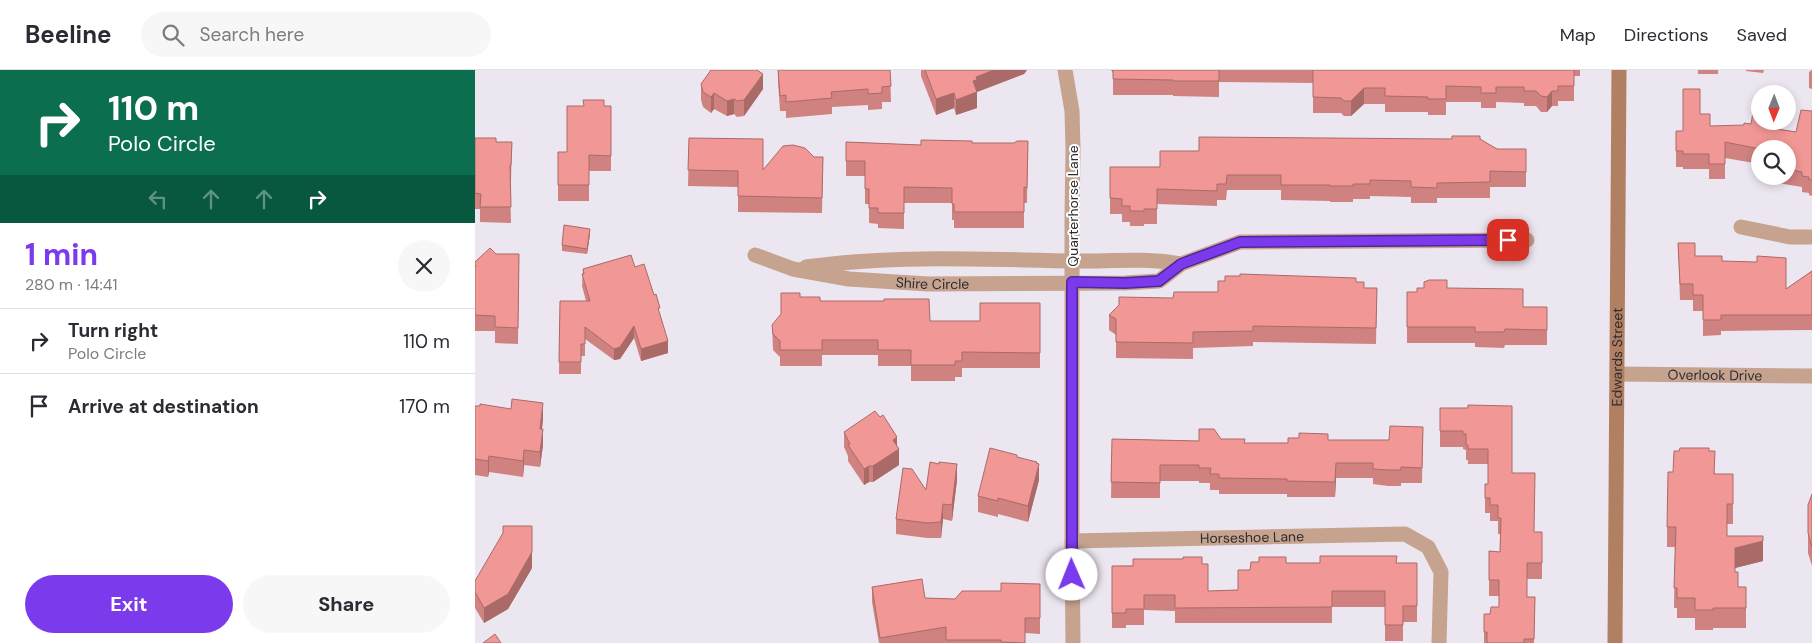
<!DOCTYPE html>
<meta charset="utf-8">
<style>
:root{--surface:#fff;--page:#f7f7f7;--text:#2b2b33;--muted:#7c7c81;--line:#e1e1e2;--accent:#7c3aed}
body{margin:0;font-family:"DM Sans",sans-serif;background:var(--page);color:var(--text);height:100vh;display:flex;flex-direction:column;font-size:19px;white-space:nowrap}
*{box-sizing:border-box;margin:0}
p{font-size:16px;color:var(--muted)}
.icon{flex:none;width:28px;height:28px;fill:none;stroke:currentColor;stroke-width:2;stroke-linecap:round;stroke-linejoin:round}
.map{position:relative;flex:1;overflow:hidden}
.panel{display:flex;flex-direction:column;background:var(--surface);width:475px}
.panel>*{flex:none}
.guide{background:#0b6e4f;color:#fff;overflow:hidden}
.needle{width:32px;rotate:181deg}
.buttons{position:absolute;left:1276px;top:15px;display:grid;gap:10px}
.buttons a{display:grid;place-items:center;width:45px;height:45px;border-radius:50%;background:var(--surface);box-shadow:0 2px 8px #0003;font-size:25px}
.pin{position:absolute;display:grid;place-items:center;width:42px;height:42px;color:#fff;margin:-21px;border-radius:10px;box-shadow:0 2px 8px #0006}
.me{position:absolute;width:55px;margin:-28px;rotate:359deg;stroke-linejoin:round;filter:drop-shadow(0 0 4px #0008)}
.turn{display:flex;align-items:center;gap:18px;height:105px;padding:0 25px;font-size:22px}
.turn .icon{width:65px;height:65px;stroke-width:2.5}
.turn b{display:block;font-size:35px;line-height:42px}
.lanes{display:flex;align-items:center;height:48px;padding:0 25px;background:#0003;justify-content:center;gap:25px;direction:ltr}
.lanes .off{opacity:.35}
.round{display:grid;place-items:center;flex:none;width:52px;height:52px;border-radius:26px;background:var(--page)}
.overview{display:flex;align-items:center;justify-content:space-between;height:85px;padding:0 25px}
h1{font-size:30px;font-weight:700;line-height:38px;color:var(--accent)}
.action{display:flex;gap:10px;margin-top:auto;padding:10px 25px}
.action a{flex:1;height:58px;border-radius:30px;background:var(--accent);color:#fff;font-size:20px;font-weight:700;line-height:58px;text-align:center}
.action a+a{background:var(--page);color:var(--text)}
ul{padding:0;list-style:none}
li{display:flex;align-items:center;gap:15px;height:65px;padding:0 25px;border-top:1px solid var(--line)}
li div{flex:1}
li b{display:block;font-size:19px}
li em{font-style:normal}
header{display:flex;align-items:center;gap:30px;box-sizing:border-box;height:70px;padding:0 25px;background:var(--surface);border-bottom:1px solid var(--line)}
header strong{font-size:24px}
nav{display:flex;gap:28px;margin-inline-start:auto;font-size:18px}
.search{width:350px;height:45px;background:var(--page);display:flex;align-items:center;gap:12px;box-sizing:border-box;padding:0 18px;border-radius:28px;color:var(--muted);font-size:19px}
main{display:flex;flex:1;min-height:0}
.map>svg:first-child{display:block}
.lines{fill:none;stroke-linecap:round;stroke-linejoin:round}
.minor{stroke:#c5a38f;stroke-width:15}
.secondary{stroke:#b18062;stroke-width:15}
.wall{fill:#cf8280}
.shaded-wall{fill:#a96a68}
.building{fill:#f19795;stroke:#a96a68}
.route-casing{stroke:#51269a;stroke-width:12}
.route{stroke:#7c3aed;stroke-width:9}
.labels{text-anchor:middle;stroke-width:4;stroke-linejoin:round;paint-order:stroke}
.street-label{font-size:14px;fill:#2e2c30;stroke:#fff}
</style>
<header>
<strong>Beeline</strong>
<div class="search"><svg class="icon" aria-label="search" viewBox="0 0 24 24"><circle cx="10" cy="10" r="6"/><path d="M15 15l6 6"/></svg>Search here</div>
<nav><a>Map</a><a>Directions</a><a>Saved</a></nav>
</header>
<main>
<section class="panel">
<div class="guide">
<div class="turn"><svg class="icon" aria-label="right" viewBox="0 0 24 24"><path d="M7 20v-9h11M14 6l5 5-5 5"/></svg><div><b>110 m</b>Polo Circle</div></div>
<div class="lanes"><svg class="icon off" aria-label="left" viewBox="0 0 24 24"><path d="M17 20v-9H6M10 6l-5 5 5 5"/></svg><svg class="icon off" aria-label="ahead" viewBox="0 0 24 24"><path d="M12 20V5M6 11l6-6 6 6"/></svg><svg class="icon off" aria-label="ahead" viewBox="0 0 24 24"><path d="M12 20V5M6 11l6-6 6 6"/></svg><svg class="icon" aria-label="right" viewBox="0 0 24 24"><path d="M7 20v-9h11M14 6l5 5-5 5"/></svg></div>
</div>
<div class="overview"><div><h1>1 min</h1><p>280 m · 14:41</p></div><a class="round"><svg class="icon" aria-label="close" viewBox="0 0 24 24"><path d="M6 6l12 12M18 6L6 18"/></svg></a></div>
<ul>
<li><svg class="icon" aria-label="right" viewBox="0 0 24 24"><path d="M7 20v-9h11M14 6l5 5-5 5"/></svg><div><b>Turn right</b><p>Polo Circle</p></div><em>110 m</em></li>
<li><svg class="icon" aria-label="arrive" viewBox="0 0 24 24"><path d="M6 21V4h12l-3 4 3 4H6"/></svg><div><b>Arrive at destination</b></div><em>170 m</em></li>
</ul>
<div class="action"><a>Exit</a><a>Share</a></div>
</section>
<div class="map">
<svg width="1337" height="573" viewBox="0 0 1337 573">
<rect width="100%" height="100%" fill="#ece6f0"/>
<g class="lines">
<g class="minor">
<path d="M590 0 597 41 598 79 597 147V471L598 573"/>
<path d="M1266 157 1315 167H1337"/>
<path id="s1" d="M280 185 318 199 374 209 453 214 650 213 684 211 706 194 765 172 1052 170"/>
<path d="M331 197C418 185 505 189 592 191 630 192 668 187 706 194"/>
<path id="s2" d="M1142 304 1337 306"/>
<path id="s3" d="M597 471 930 464 953 477 966 502 964 573"/>
</g>
<path class="secondary" id="s4" d="M1140 573 1144 0"/>
</g>
<path class="wall" d="M303 0H415L416 32H407V39L393 40V35L357 37V44L311 48V41H305L303 11Z
M446 0H552L549 4 502 22V38L481 45 479 38 461 45 446 6Z
M636 0H1105V6H1099V31H1083V36H1077L1072 42H1066L1061 36H1049V33L1021 32V38H1006V32H971V45H953V42H910V34H889L876 46H869L866 43H838V13L744 12V27L698 26V25H638V3Z
M1223 0H1243V4H1223Z
M1271 0H1289L1288 3 1271 1Z
M1337 0V19L1334 18V2Z
M226 14 288 19 269 46 262 47 259 44 252 46 239 39 236 43 228 37 226 30Z
M129 36H136V101H114V131H83V82H92Z
M1337 41V126L1334 125V123L1327 122V117L1292 111V106H1312V79H1285V94L1250 88V109H1234V99H1208V97H1201V61H1208L1225 44 1235 56 1304 59 1321 62Z
M0 68 21 72H37L36 111H35L36 153 5 152V139H0Z
M214 68 288 99 339 87H348L347 143 263 142V117L213 116Z
M1005 69 1022 79H1051V117H1015V128H962V133H936V127L895 126V129H878V132H855V131L806 130V120H752L751 130H742V136L682 134V154H669V156H655V152H647V144H635V97H685L724 81Z
M553 71 552 133H549V158H479V150H477V133H429V159L403 158V154L394 153V134H390V106H371V72L446 75 497 73H539Z
M115 164 112 184 87 181V175Z
M1203 173 1220 186 1247 191 1311 219 1337 201V260L1246 261V265L1228 266V241H1218V230H1205Z
M21 184H44L43 274 20 273V261H0V192Z
M160 197 185 244 193 283 166 291 159 268 145 289 139 290 110 269V286H106V304H84L85 231H111L107 216 108 199Z
M881 212 889 218H902L901 274 778 272V276L718 278V289L641 288V265L634 260V245L698 228 743 222Z
M949 218H972L1048 237H1072V275H1030L1029 278 1000 277V273H932V222H942Z
M325 227 455 251H505L565 233V298H487V307H480V311H436V296H403V285H347V296H305V287L298 280 297 255Z
M0 336 68 349 67 359 68 375 65 397 49 395 48 407 14 402 13 407 0 405Z
M965 338H993L1037 403 1059 462H1067V509H1052V527H1060L1059 573H1009V544H1015L1024 537V526H1014V481L1025 482V464H1023V451H1015V443H1010V414H1013V394H993V390H991V380L988 379V377H965Z
M948 357 947 413H926V416H913L898 414V408H861L860 427H812V424H744V420H735V413H724V411H685V428H636L637 369 724 371 746 369 769 373H813L853 370H914Z
M369 362 422 376 424 395 398 412H394L389 415 373 391V386L369 377Z
M1234 381 1240 404 1258 424V454H1252V466L1288 491 1260 498V502L1263 517H1271V558H1238V560H1220V548H1202V538H1199L1200 477H1192V457L1198 402Z
M542 387 562 394 564 410 553 452 523 444V447L503 442V426Z
M482 410 477 451 468 449 466 468H452L421 464V449L451 420Z
M1337 424V496L1333 483V463Z
M811 493H942V552H928V571H910V537H857V553H700V541L669 540V555H651V558H637V496L727 494 733 521 763 520 775 500Z
M57 498 33 539 9 553 0 538V511Z
M565 514V564L550 563V573H404L397 532V517L450 528 480 529Z"/>
<path class="shaded-wall" d="M519 0H552L549 4 502 22V38L481 45V30L498 11 501 7Z
M288 4V19L269 46V30Z
M889 18V34L876 46V31Z
M1077 21V36L1072 42V27Z
M239 23V39L236 43V27Z
M479 23V38L461 45V29Z
M259 29V44L252 46V31Z
M1303 51H1305L1302 75V59Z
M115 159V164L112 184V179Z
M159 256V268L145 289 139 290V279Z
M193 271V283L166 291V279Z
M68 333V349L65 375V359Z
M68 359V375L65 397V382Z
M422 367V381L424 379V395L398 412V396L418 370Z
M49 380V395L48 407V391Z
M14 386V402L13 407V391Z
M562 392V403L564 394V410L553 452V436Z
M861 393V408L860 427V412Z
M482 394V410L477 451V435Z
M394 396V412L389 415V399Z
M468 434V449L466 468V452Z
M57 456V498L33 539 9 553V538Z
M1288 471V491L1260 498V478Z"/>
<path class="building" d="M236 0H282L288 4 269 30 262 31 259 29 252 31 239 23 236 27 228 22 226 14Z
M303 0H415L416 16 407 17V23L393 24V19L356 22 357 28 311 32V25L305 26Z
M450 0H519L501 7 502 10 498 11 502 22 481 30 479 23 461 29Z
M638 0H744V11H698V10L638 9Z
M838 0H1099V16H1083V21H1077L1072 27 1066 26 1061 21H1049V17H1021V23H1006V17L971 16V29H953V27L910 26V18H889L876 31H869L866 28 838 27Z
M1208 19H1225V44H1235V56L1269 55V53L1276 54 1281 25 1285 26V51H1303L1302 59 1321 62 1326 40 1337 41V110H1334V107L1327 106V102L1312 99V79H1285L1250 72V94H1234V84H1208V81H1201V61H1208Z
M108 30H129V36H136V86L114 85V115H83V82H92V36H109Z
M977 66H1005V69L1022 79H1051V102L1015 101V112L962 113V118L936 117V111L895 110V114H878V116H855V115H806V105H752L751 114H742V121L682 119V139H669V141H655V136H647V129L635 128V97H685V81H724V67L977 69Z
M0 68H21V72H37L36 95H35L36 137H5L6 124 0 123Z
M214 68 288 69V100L308 76 318 75 330 78 339 87H348L347 128 263 126V101L213 100Z
M446 70 497 71V73H539L542 71H553L552 118 549 117V142H479V134H477V118L429 117V143H403V138H394V119H390V91H371V72L446 75Z
M89 155 115 159 112 179 87 175Z
M1203 173H1220V186H1247V191L1282 192V186L1311 188V219L1337 201V245H1246V250H1228V225H1218V214H1205Z
M15 178 21 184H44L43 258 20 257V246L0 245V197L1 196 0 195V192Z
M156 185 160 197 169 194 179 225 181 224 185 238H183L193 271 166 279 159 256 145 277 139 279 110 257V274H106V292H84L85 231H115L107 204H109L108 199Z
M765 204 881 208V212H889V218H902L901 258 778 256V261L718 262V273L641 272V249L634 245 644 235V227L698 228 699 222H743V211H750V206H765Z
M954 210H972V218L1048 219V237H1072V260L1030 259 1029 262H1000V257H932V222H942V218H949V212Z
M306 223H325V227H345V231H409V229H454L455 251H505V233H565V283L487 282V291H480V295H436V280H403V270H347V280H305V271L298 264 297 255 306 244Z
M37 329 68 333 65 359H68L65 382 49 380 48 391 14 386 13 391 0 389V336H5V334L36 339Z
M993 335 1037 336V403H1060L1059 462H1067V493H1052V527H1060L1059 569H1049V573H1012V562H1009V544H1015L1016 537H1024V510H1014V481L1025 482 1026 448H1023V435H1015V428H1010V414H1013V379H993V375H991V364H988V361H965V338H993Z
M400 341 405 347 408 345 422 367 418 370 424 379 398 396H394L389 399 373 375 375 374 369 362Z
M915 356 948 357 947 398 926 397V400H913L898 399V393H861L860 412 812 411V409L744 408V404H735L736 398H724V395H685V413L636 412 637 369 724 371V359H739L746 369H770L769 373H813V368H824V363L853 364V370H914Z
M515 378 542 385V387L562 392 561 393 564 394 553 436 523 428V431L503 426Z
M1205 378H1234V381H1240L1239 404H1258V434H1252V466H1288V471L1260 478V502H1263V517H1271V538H1238V540H1220V528H1202V518H1199L1201 457H1192L1193 402H1198L1199 381H1204Z
M455 392 464 394V392L482 394 477 435 468 434 466 452 452 453 421 449 428 398 437 399 451 420Z
M1337 424V477L1333 463V435Z
M28 456H57V482L33 524 9 538 0 522V511L28 463Z
M845 486H922L921 493H942V536H928V555H910V521H857V537L700 538V525H669V539H651V543H637V496H658V489H708V487H727V494H733V521L763 520V500H775L776 492H784V487H811V493H845Z
M447 509 450 528 480 529 487 521H526V513L565 514V548H550V573L526 572V570H471V557L405 568 397 517Z
M20 564 26 573H8Z"/>
<g class="lines">
<g class="route-casing">
<path id="route" d="M597 505V212L650 213 684 211 706 194 765 172 1033 170"/>
</g>
<use href="#route" class="route"/>
</g>
<g class="labels">
<g class="street-label">
<text transform="translate(598 136) rotate(-90)" y="5">Quarterhorse Lane</text>
<text dy="5" stroke="none"><textPath href="#s1" startOffset="181">Shire Circle</textPath></text>
<text dy="5" stroke="none"><textPath href="#s4" startOffset="286">Edwards Street</textPath></text>
<text dy="5" stroke="none"><textPath href="#s2" startOffset="98">Overlook Drive</textPath></text>
<text dy="5" stroke="none"><textPath href="#s3" startOffset="180">Horseshoe Lane</textPath></text>
</g>
</g>
</svg>
<div class="buttons">
<a><svg class="needle" viewBox="-14 -14 28 28"><path d="M0-13l5 13h-10z" fill="#e53935"/><path d="M0 13l5-13h-10z" fill="#7c7c81"/></svg></a>
<a><svg class="icon" aria-label="search" viewBox="0 0 24 24"><circle cx="10" cy="10" r="6"/><path d="M15 15l6 6"/></svg></a>
</div>
<div class="pin" style="left:1033px;top:170px;background:#d93025"><svg class="icon" aria-label="arrive" viewBox="0 0 24 24"><path d="M6 21V4h12l-3 4 3 4H6"/></svg></div>
<svg class="me" style="left:597px;top:505px" viewBox="-20 -20 40 40"><circle r="19" fill="#fff"/><path d="M0-13L10 11 0 6-10 11z" fill="#7c3aed"/></svg>
</div>
</main>
